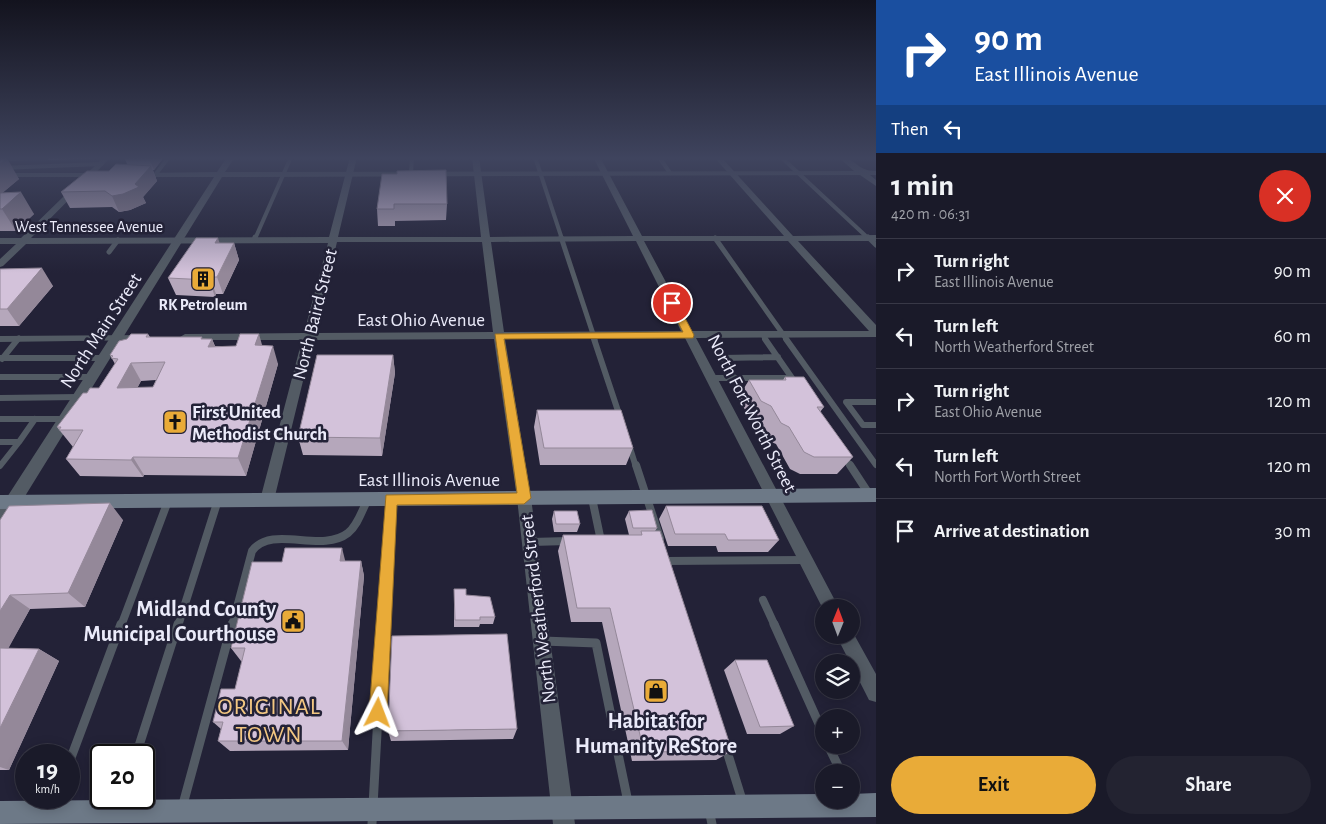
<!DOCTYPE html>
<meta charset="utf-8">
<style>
:root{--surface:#1a1a29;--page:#232331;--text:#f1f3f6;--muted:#9fa1a8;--line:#383846;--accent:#e9ab38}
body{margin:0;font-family:"Alegreya Sans",sans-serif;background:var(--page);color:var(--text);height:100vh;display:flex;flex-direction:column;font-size:19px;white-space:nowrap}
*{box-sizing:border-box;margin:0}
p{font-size:16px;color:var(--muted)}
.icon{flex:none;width:28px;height:28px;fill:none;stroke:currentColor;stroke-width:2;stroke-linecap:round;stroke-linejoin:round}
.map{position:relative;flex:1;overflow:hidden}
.side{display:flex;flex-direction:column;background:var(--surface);width:450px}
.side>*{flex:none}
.hud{background:#1a4fa0;color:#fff;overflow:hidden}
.needle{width:32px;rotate:1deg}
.tools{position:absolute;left:815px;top:599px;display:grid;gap:10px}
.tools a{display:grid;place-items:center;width:45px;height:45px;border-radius:50%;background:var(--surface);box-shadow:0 2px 12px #0003,0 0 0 1px var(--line);font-size:25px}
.speed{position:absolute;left:15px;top:744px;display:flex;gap:10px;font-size:25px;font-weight:700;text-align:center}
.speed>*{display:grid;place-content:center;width:65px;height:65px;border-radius:50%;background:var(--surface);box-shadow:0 2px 12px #0003,0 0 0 1px var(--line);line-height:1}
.speed small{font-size:12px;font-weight:400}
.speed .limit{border:2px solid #111;border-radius:8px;background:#fff;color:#111}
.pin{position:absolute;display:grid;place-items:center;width:42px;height:42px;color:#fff;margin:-21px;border:2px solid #fff;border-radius:50%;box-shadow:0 1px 5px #0007}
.me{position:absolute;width:55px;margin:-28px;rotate:3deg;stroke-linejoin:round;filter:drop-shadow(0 0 4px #0008)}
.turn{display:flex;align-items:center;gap:18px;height:105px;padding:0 15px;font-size:22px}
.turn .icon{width:65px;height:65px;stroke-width:2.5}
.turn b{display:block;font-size:35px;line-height:42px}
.then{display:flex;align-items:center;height:48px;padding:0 15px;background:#0003;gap:10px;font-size:19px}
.round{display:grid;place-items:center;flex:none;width:52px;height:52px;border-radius:26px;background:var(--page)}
.summary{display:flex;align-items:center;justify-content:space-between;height:85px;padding:0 15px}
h1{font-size:30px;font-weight:700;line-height:38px}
.action{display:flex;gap:10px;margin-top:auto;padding:10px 15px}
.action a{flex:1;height:58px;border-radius:30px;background:var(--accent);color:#111;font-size:20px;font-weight:700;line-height:58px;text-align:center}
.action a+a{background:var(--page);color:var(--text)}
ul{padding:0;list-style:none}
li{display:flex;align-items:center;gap:15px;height:65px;padding:0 15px;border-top:1px solid var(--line)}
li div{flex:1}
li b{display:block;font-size:19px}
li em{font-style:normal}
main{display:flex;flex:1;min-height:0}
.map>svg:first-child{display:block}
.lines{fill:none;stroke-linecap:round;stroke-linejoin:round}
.service-far4{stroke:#535b64;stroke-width:4}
.service-far3{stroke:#535b64;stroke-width:5}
.service-far2{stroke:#535b64;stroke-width:6}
.service-far1{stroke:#535b64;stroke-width:8}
.service{stroke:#535b64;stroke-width:9}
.minor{fill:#535b64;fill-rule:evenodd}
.tertiary{fill:#535b64;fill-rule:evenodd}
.secondary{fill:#6d7987;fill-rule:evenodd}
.wall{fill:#b5a7bb;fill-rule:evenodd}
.shaded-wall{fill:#948899}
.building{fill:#d3c2da;stroke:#948899;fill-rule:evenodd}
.route{fill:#e9ab38;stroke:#976f24}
.labels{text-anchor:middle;stroke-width:5;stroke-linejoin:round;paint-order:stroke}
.far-street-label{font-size:16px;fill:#ebebfa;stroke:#232237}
.far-poi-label{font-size:16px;font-weight:bold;fill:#ebebfa;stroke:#232237}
.street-label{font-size:19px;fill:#ebebfa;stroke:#232237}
.poi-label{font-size:19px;font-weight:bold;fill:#ebebfa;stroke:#232237;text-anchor:start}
.near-poi-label{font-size:22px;font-weight:bold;fill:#ebebfa;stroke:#232237;text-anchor:end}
.near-neighbourhood-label{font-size:24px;letter-spacing:1px;fill:#f3c782;stroke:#232237}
</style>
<main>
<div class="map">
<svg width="876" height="824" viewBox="0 0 876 824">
<rect width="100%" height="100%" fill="#232237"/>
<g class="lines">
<path class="service-far4" d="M535 157 562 239
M659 157 670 173
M781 157 869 239
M5 159 45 158
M0 168 101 164
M411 173 412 157
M155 175 169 157
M255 239 291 157"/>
<path class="service-far3" d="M561 237 595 340
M868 237 876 245
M715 238 787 340
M254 240 255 237
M109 252 118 240
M763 335 766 340
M17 340 19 338"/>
<path class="service-far2" d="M594 339 620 417
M786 339 876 465
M0 358H103
M2 359 18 339
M0 377H91
M711 378H792L765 339
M734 378 722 358 778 357
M0 398 79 397
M876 402H846L863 425H876
M0 419H65
M0 442H19L35 419
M629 445 636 467
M844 456 851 467
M0 466 19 442"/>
<path class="service-far1" d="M636 465 660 538
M850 465 869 494
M592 498 601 541
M531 542 568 541
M667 561 805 560
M763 600 775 626
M121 626 168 501
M178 626 218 500
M232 626 252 551C272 524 321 554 348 533 358 525 362 510 368 499
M383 626 390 499"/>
<path class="service" d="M774 624 824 735
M543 641 596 643 613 726
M725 745 743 803
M828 745 841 772
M617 749 628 802
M136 755 178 624
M69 763 121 624
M182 808 232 624
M709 810 712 824
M372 824 383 624"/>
<path class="minor" d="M104 157H111L31 238 329 237 350 157H357L338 237H481L472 157H479L490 237 633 236 593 157H600L642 236H784L714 157H721L793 236 876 235V241H798L876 325V337L696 338 839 608H824V611L685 338 505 339 531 498 575 824H553L517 498 494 339 313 340 274 500 272 504 267 506 262 504 260 500 302 340H185L180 337 185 334 304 333 328 243 26 244 3 266 0 267V259L16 244H0V238H21ZM636 241 681 331 504 332 491 242ZM644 241H788L869 331H692ZM337 242H482L493 332 315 333Z
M145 335 149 336 150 338 149 340 0 342V336Z
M851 629 876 674V702L869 700 836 635H851Z"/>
<path class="tertiary" d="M227 157H235L225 172 854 171 838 157C857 157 855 171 876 171V175H870L876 180V186L860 175 222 177 6 527 0 529V508L214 177H137L133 175 137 173 217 172Z
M0 173H100L104 175 100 177H0Z"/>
<path class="secondary" d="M876 488V502L0 509V495Z
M876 793V817L0 824V801L824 794V800H851V794Z"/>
</g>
<path class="wall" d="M47 157H94L92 159 48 160Z
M127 157H164L154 170H153L157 181 143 197 146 203 130 210 119 212 112 207 70 208 61 192 127 164 125 159Z
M0 158 19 179 2 193 34 214 16 231H0Z
M397 174 447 204 446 220 395 221V226H378L377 209Z
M220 243H234L239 260 223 294H216L215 297 176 295 168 278Z
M0 269 53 286 19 326H0Z
M148 334 150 337 212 339 215 346H263L278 364 246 476 144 475 143 477 80 476 66 459 73 447 57 427 87 393 99 388 115 364 110 355ZM156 380 153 387 137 388 141 381Z
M393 355 395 373 382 456 303 455 298 437Z
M785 377 824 407 820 412 853 457 837 474H800L790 469 776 444 769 441 759 424 750 418 738 398 749 380H783Z
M537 410 633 448 626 465H540L534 427Z
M666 506 779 540 768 552H718L716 546H668L659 519Z
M554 511 580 524 577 532H554L552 519Z
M629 511 657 528 655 531 732 751 716 760 632 761 602 622H571L558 551 563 535H629L625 519Z
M0 520H123L85 607 30 609 8 648 39 649 59 661 9 770H0Z
M345 561H361L364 576 348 750 230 751 218 741 221 729 213 722 235 689 242 661H241L231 648Z
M454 589 466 595 495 617 493 624H480L479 627H454Z
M735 660 794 726 780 734H747L724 670Z
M517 729 513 739 391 741 388 731Z"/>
<path class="shaded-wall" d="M151 157H164L154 170 149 159Z
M7 158 19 179 0 195V164Z
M151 166 157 181 143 197 146 203 130 210 119 212 112 196 135 184Z
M21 192 34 214 16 231 2 209Z
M218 238 223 254 215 243Z
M234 243 239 260 223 294 217 277Z
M42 268 53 286 19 326 7 309Z
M210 277 216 294 215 297 209 280Z
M259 334 264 352 255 345Z
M212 339 219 357 208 347Z
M273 346 278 364 246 476 238 458Z
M393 355 395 373 382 456 380 438Z
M131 363 141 381 128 406 117 388Z
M133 457 144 475 143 477 131 460Z
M110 503 123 520 85 607 68 593Z
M342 548 346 564 340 561Z
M361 561 364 576 348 750 342 741Z
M10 595 30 609 2 660 0 659V611Z
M39 649 59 661 9 770 0 767V728Z"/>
<path class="building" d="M127 157H151L149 159H125Z
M0 158H7L0 164Z
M116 164 151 166 135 184 139 187 123 194 112 196 105 191 61 192 87 171H109Z
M446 170 447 204H394V209H377L382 174H397V171Z
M21 192 2 209H0V193Z
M196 238H218L215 243H234L217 277H210L209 280 168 278Z
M42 268 7 309H0V269Z
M131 334H148L146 337H202L201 339H212L208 347 236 346 240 334H259L255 345 273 346 238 458 133 457 131 460 66 459 83 430H59L61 427H57L83 393H87L90 388H99L118 359 111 358 113 356 110 355 119 341 127 339ZM165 362 153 387 117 388 131 363Z
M317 355H393L380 438 298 437Z
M785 377H804L824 407H817L853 457H814L804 452 789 427 781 423 771 406 761 401 749 380H786Z
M537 410H621L633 448H544Z
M110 503 68 593 10 595 0 611V520L9 506Z
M666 506H762L779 540H728L725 534H675Z
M652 510 657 528H633L629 511Z
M554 511H577L580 524H556Z
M641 531H660L732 751 644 752 610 608H577L563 535H642Z
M285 548H342L340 561H361L342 741H218L223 722H213L221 689H235L245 648H231L252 562H282Z
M454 589H466V595L490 597 495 617H480V620H455Z
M507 634 517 729 388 731 392 636Z
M0 648 39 649 0 728Z
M735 660H767L794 726 760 727Z"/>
<linearGradient id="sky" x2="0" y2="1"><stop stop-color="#13131e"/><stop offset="0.58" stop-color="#3f445e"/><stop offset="1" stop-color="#3f445e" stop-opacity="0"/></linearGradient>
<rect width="876" height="273" fill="url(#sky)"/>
<path class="route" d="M672 300 677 303 694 335 693 338 504 339 531 498 524 504 397 505 387 713 384 719 378 721 372 719 369 713 386 495 517 493 495 334 683 332 668 303Z"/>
<defs>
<g id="building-square" transform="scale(1.25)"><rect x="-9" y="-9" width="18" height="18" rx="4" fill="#e9ab38" stroke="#232237"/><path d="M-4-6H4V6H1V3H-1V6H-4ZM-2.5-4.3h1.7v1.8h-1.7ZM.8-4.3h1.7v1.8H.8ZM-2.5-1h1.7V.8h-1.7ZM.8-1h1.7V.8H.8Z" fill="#111"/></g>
<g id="church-square" transform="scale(1.25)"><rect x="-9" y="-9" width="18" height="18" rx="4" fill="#e9ab38" stroke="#232237"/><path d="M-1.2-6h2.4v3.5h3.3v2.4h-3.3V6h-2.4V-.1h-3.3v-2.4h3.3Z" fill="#111"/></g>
<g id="civic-square" transform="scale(1.25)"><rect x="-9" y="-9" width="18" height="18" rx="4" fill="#e9ab38" stroke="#232237"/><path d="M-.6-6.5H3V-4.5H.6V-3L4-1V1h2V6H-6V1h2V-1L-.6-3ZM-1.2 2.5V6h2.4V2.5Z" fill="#111"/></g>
<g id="shop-square" transform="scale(1.25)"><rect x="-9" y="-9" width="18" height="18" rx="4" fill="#e9ab38" stroke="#232237"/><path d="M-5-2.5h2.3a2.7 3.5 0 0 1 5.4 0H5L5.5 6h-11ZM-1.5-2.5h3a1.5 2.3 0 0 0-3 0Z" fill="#111"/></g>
</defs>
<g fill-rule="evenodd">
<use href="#building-square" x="203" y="279"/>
<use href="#church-square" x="175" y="422"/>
<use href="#civic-square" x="293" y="621"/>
<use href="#shop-square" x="656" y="691"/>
</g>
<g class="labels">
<g class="far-street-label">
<text x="89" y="232">West Tennessee Avenue</text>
</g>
<g class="far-poi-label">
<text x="203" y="310">RK Petroleum</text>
</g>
<g class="street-label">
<text transform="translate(314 314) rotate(-76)" y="7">North Baird Street</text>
<text x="421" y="326">East Ohio Avenue</text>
<text transform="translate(100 330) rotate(-57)" y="7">North Main Street</text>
<text transform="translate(753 413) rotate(63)" y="7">North Fort Worth Street</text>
<text x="429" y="486">East Illinois Avenue</text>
<text transform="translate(537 609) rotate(-97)" y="7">North Weatherford Street</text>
</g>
<g class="poi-label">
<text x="192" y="418">First United<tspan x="192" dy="22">Methodist Church</tspan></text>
</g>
<g class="near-poi-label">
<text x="276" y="616">Midland County<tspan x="276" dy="25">Municipal Courthouse</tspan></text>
<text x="656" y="728" text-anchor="middle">Habitat for<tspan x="656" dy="25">Humanity ReStore</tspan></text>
</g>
<g class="near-neighbourhood-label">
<text x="269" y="714">ORIGINAL<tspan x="269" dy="28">TOWN</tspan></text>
</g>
</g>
</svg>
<div class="tools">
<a><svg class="needle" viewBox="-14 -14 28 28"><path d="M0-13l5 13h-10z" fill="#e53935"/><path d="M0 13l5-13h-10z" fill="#9fa1a8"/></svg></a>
<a><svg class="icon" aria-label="layers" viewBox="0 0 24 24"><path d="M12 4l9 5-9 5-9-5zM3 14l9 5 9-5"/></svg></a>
<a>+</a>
<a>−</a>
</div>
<div class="speed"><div>19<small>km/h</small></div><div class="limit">20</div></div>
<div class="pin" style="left:672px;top:303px;background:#d93025"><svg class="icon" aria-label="arrive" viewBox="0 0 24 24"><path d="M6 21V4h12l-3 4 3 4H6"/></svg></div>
<svg class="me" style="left:378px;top:713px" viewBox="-20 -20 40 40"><path d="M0-17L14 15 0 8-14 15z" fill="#e9ab38" stroke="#fff" stroke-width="4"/></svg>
</div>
<section class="side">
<div class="hud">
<div class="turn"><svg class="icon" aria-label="right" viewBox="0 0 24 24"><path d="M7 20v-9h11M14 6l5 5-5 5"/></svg><div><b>90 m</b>East Illinois Avenue</div></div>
<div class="then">Then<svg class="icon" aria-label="left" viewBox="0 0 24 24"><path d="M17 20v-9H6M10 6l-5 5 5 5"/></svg></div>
</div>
<div class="summary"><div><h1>1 min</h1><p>420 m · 06:31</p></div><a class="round" style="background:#d93025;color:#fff"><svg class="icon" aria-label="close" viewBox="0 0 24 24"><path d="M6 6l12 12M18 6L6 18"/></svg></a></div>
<ul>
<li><svg class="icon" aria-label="right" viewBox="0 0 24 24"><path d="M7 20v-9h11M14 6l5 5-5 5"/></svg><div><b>Turn right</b><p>East Illinois Avenue</p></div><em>90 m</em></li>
<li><svg class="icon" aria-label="left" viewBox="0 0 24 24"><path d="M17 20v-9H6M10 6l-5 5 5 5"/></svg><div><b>Turn left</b><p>North Weatherford Street</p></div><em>60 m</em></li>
<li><svg class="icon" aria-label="right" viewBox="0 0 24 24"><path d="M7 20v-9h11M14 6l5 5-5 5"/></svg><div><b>Turn right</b><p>East Ohio Avenue</p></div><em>120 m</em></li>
<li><svg class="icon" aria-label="left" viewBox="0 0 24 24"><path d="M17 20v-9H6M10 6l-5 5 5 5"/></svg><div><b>Turn left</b><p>North Fort Worth Street</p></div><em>120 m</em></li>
<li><svg class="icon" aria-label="arrive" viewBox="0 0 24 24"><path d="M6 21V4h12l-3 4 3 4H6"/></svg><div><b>Arrive at destination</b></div><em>30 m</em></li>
</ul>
<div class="action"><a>Exit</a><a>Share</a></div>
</section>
</main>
